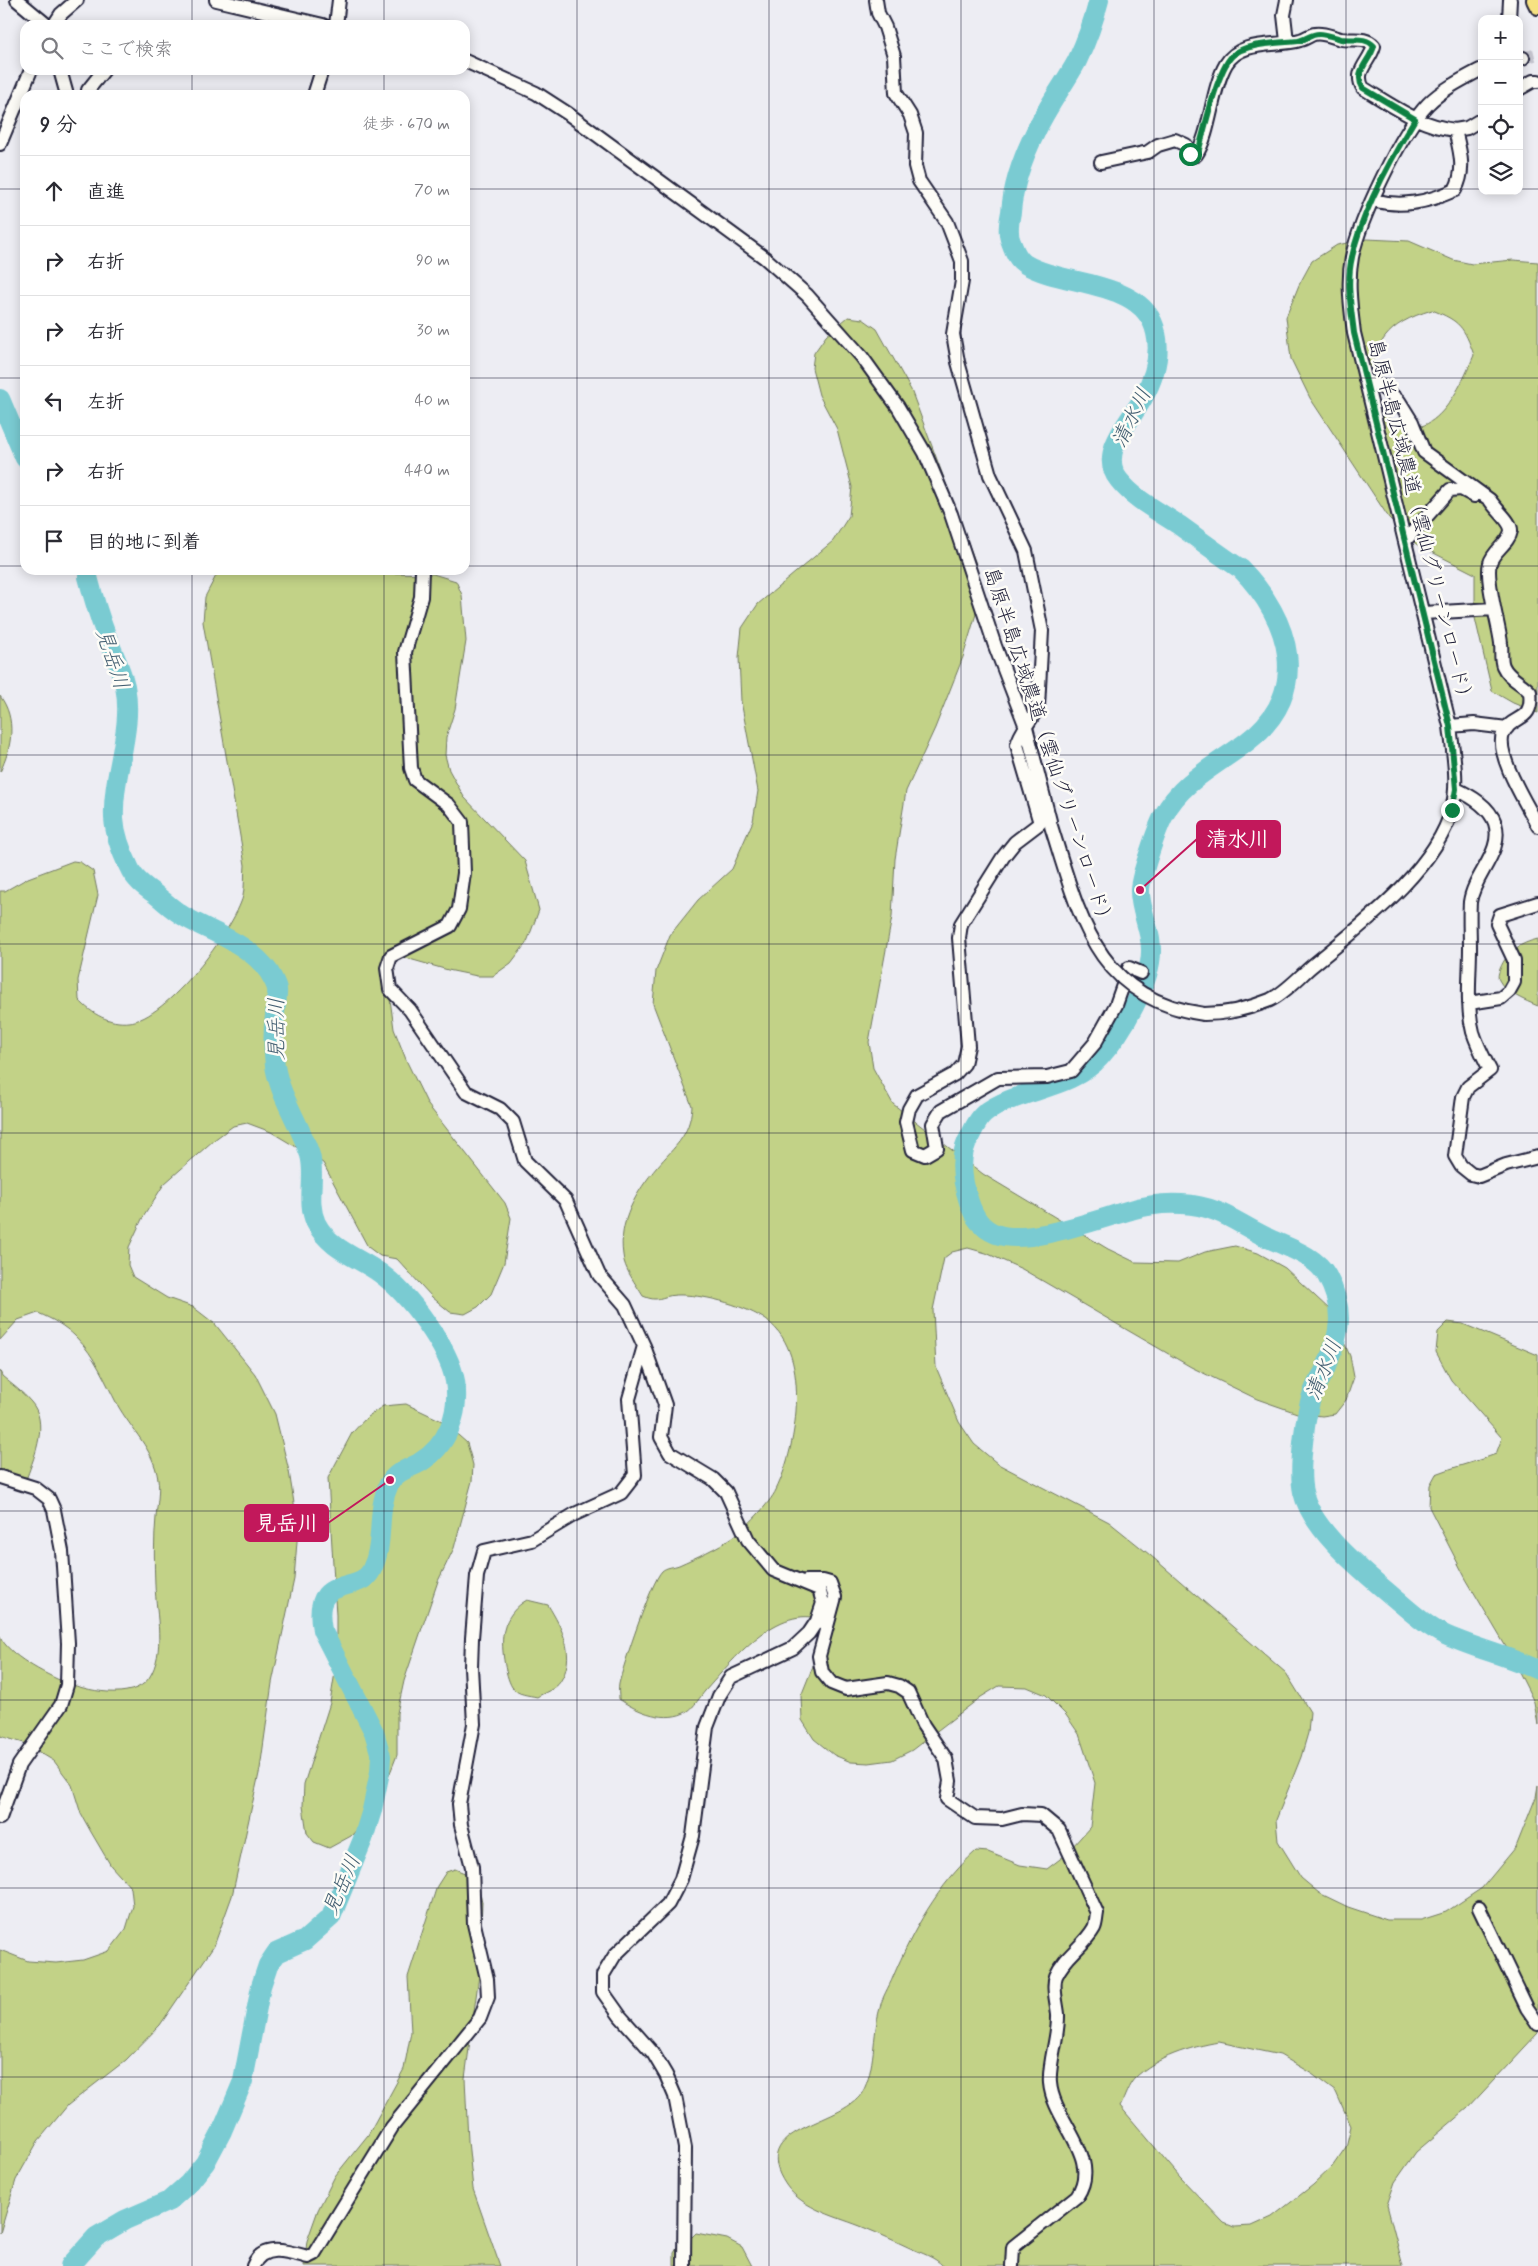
<!DOCTYPE html>
<html lang="ja">
<head>
<meta charset="utf-8">
<style>
	:root { --surface:#fff; --page:#f2f2f3; --text:#2b2b33; --muted:#7c7c81; --line:#e1e1e2 }
	body { margin:0; font-family:Mynerve,"Klee One",sans-serif; background:var(--page); color:var(--text) }
	.controls { position:absolute; right:15px; top:15px; display:grid; overflow:hidden; border-radius:10px; box-shadow:0 2px 12px #0003 }
	.controls button { width:45px; height:45px; display:grid; place-items:center; padding:0; border:0; border-bottom:1px solid var(--line); background:var(--surface); color:var(--text); font:25px sans-serif }
	.stop { position:absolute; width:15px; height:15px; margin:-11px; border:4px solid #0b8043; border-radius:50%; background:#fff }
	.stop.end { background:#0b8043; border-color:#fff; box-shadow:0 1px 5px #0008 }
	.list { margin:0; padding:0; list-style:none }
	h2 { display:flex; justify-content:space-between; align-items:center; height:65px; margin:0; padding:0 20px; font-size:21px }
	h2 small { font-size:16px; font-weight:400; color:var(--muted) }
	.list li { display:grid; grid-template-columns:32px 1fr auto; gap:15px; align-items:center; box-sizing:border-box; height:70px; padding:0 20px; border-top:1px solid var(--line) }
	.list b { display:block; font-size:19px; white-space:nowrap }
	.list em { font-size:16px; font-style:normal; color:var(--muted) }
	.icon { flex:none; width:28px; height:28px; fill:none; stroke:currentColor; stroke-width:2; stroke-linecap:round; stroke-linejoin:round }
	.map { position:relative; flex:none; width:1538px; height:2266px; overflow:hidden }
	.search { position:absolute; background:var(--surface); box-shadow:0 2px 12px #0003; left:20px; top:20px; width:450px; height:55px; display:flex; align-items:center; gap:12px; box-sizing:border-box; padding:0 18px; border-radius:15px; color:var(--muted); font-size:19px }
	.panel { position:absolute; background:var(--surface); box-shadow:0 2px 12px #0003; left:20px; top:90px; width:450px; height:485px; border-radius:15px }
	.map>svg:first-child { display:block }
</style>
</head>
<body>
<div class="map">
<svg width="1538" height="2266" viewBox="0 0 1538 2266">
	<rect width="100%" height="100%" fill="#ededf3"/>
	<filter id="ink" filterUnits="userSpaceOnUse"><feTurbulence type="fractalNoise" baseFrequency=".02" numOctaves="2"/><feDisplacementMap in="SourceGraphic" scale="10" xChannelSelector="R" yChannelSelector="G"/><feConvolveMatrix kernelMatrix="1 2 1 2 8 2 1 2 1" color-interpolation-filters="sRGB"/></filter>
	<g filter="url(#ink)">
		<path fill="#c2d287" stroke="#727a61" fill-rule="evenodd" d="M 1367,239 L 1409,241 L 1453,260 L 1472,264 L 1513,260 L 1538,262 L 1538,713 L 1513,703 L 1492,691 L 1475,618 L 1475,574 L 1416,544 L 1389,518 L 1310,398 L 1291,359 L 1286,317 L 1299,285 L 1312,261 L 1337,245 ZM 1432,310 C 1460,321 1464,327 1474,355 C 1462,384 1434,448 1393,421 C 1389,418 1384,415 1380,412 C 1375,406 1371,396 1366,388 C 1376,342 1385,324 1432,310 Z
			M 848,317 L 863,319 L 877,329 L 911,390 L 976,564 L 976,614 L 963,657 L 935,728 L 906,791 L 895,859 L 892,917 L 869,1042 L 873,1068 L 893,1104 L 939,1140 L 983,1174 L 1108,1249 L 1135,1262 L 1178,1263 L 1205,1252 L 1235,1246 L 1258,1253 L 1285,1268 L 1330,1310 L 1350,1356 L 1354,1377 L 1346,1400 L 1335,1414 L 1322,1416 L 1297,1413 L 1257,1399 L 1191,1367 L 1022,1269 L 986,1253 L 968,1248 L 952,1252 L 944,1258 L 933,1310 L 936,1367 L 959,1422 L 974,1444 L 998,1464 L 1109,1522 L 1150,1555 L 1286,1673 L 1310,1712 L 1308,1733 L 1301,1757 L 1276,1820 L 1278,1841 L 1301,1878 L 1319,1893 L 1348,1907 L 1387,1920 L 1421,1920 L 1446,1912 L 1482,1888 L 1516,1847 L 1536,1797 L 1538,1785 L 1538,2033 L 1468,2108 L 1416,2152 L 1395,2182 L 1387,2205 L 1403,2266 L 943,2266 C 935,2257 921,2253 910,2248 C 895,2241 880,2234 865,2228 C 839,2217 803,2210 786,2185 C 746,2126 841,2126 862,2093 C 876,2069 872,2035 880,2008 C 882,1997 889,1987 893,1977 C 913,1930 938,1885 976,1851 L 988,1852 L 1020,1865 L 1047,1869 L 1064,1856 L 1090,1827 L 1095,1783 L 1079,1734 L 1066,1715 L 1046,1695 L 1027,1687 L 999,1686 L 981,1697 L 912,1750 L 892,1760 L 869,1763 L 851,1762 L 834,1755 L 814,1739 L 802,1720 L 801,1696 L 815,1661 L 823,1620 C 778,1602 732,1661 705,1691 C 700,1697 694,1707 688,1711 C 667,1724 637,1712 619,1699 C 619,1694 618,1689 619,1684 C 623,1666 651,1582 662,1571 C 666,1567 674,1567 679,1565 C 697,1557 717,1548 733,1537 C 746,1528 770,1503 776,1490 C 798,1445 813,1348 763,1318 C 740,1304 702,1294 676,1295 C 660,1296 659,1303 643,1296 C 636,1284 624,1269 623,1255 C 618,1222 636,1192 657,1167 C 675,1146 690,1136 692,1106 L 653,1004 L 656,971 L 670,935 L 698,900 L 732,869 L 753,821 L 758,791 L 741,701 L 739,657 L 742,628 L 758,604 L 833,541 L 849,516 L 852,487 L 837,429 L 819,395 L 812,368 L 814,353 L 826,336 ZM 1219,2042 L 1280,2055 L 1312,2074 L 1336,2092 L 1351,2126 L 1346,2147 L 1332,2167 L 1313,2185 L 1272,2217 L 1252,2226 L 1234,2227 L 1224,2223 L 1180,2177 L 1120,2106 C 1125,2097 1128,2085 1135,2078 C 1156,2057 1190,2047 1219,2042 Z
			M 219,570 L 372,570 L 385,573 L 433,574 L 456,581 L 462,595 L 466,641 L 455,709 L 446,737 L 445,755 L 449,770 L 464,797 L 525,861 L 539,910 L 527,942 L 511,963 L 493,976 L 477,976 L 448,970 L 406,958 L 394,959 L 388,984 L 394,1029 L 407,1062 L 428,1105 L 505,1203 L 511,1218 L 504,1263 L 491,1294 L 478,1307 L 465,1314 L 450,1312 L 432,1297 L 397,1259 L 380,1256 L 368,1247 L 323,1163 L 271,1132 L 247,1123 L 233,1126 L 214,1140 L 164,1184 L 142,1219 L 129,1247 L 128,1265 L 133,1277 L 167,1298 L 193,1307 L 215,1324 L 255,1374 L 275,1414 L 289,1471 L 298,1529 L 294,1579 L 272,1683 L 260,1769 L 232,1896 L 214,1946 L 160,2025 L 126,2060 L 68,2105 L 38,2141 L 16,2180 L 0,2233 L 0,1950 L 28,1961 L 56,1963 L 83,1960 L 109,1951 L 126,1929 L 133,1906 L 131,1888 L 111,1866 L 91,1832 L 81,1814 L 72,1785 L 54,1761 L 24,1743 L 0,1736 L 0,1636 C 8,1655 45,1674 64,1682 C 85,1690 132,1702 149,1678 C 166,1652 156,1614 155,1585 C 154,1563 154,1539 156,1517 C 157,1505 160,1491 158,1479 C 153,1448 132,1431 117,1404 C 105,1381 95,1356 76,1337 C 64,1325 52,1319 38,1313 L 18,1320 L 0,1340 L 0,891 L 5,891 L 28,878 L 73,861 L 80,862 L 93,871 L 98,895 L 78,980 L 79,1000 C 92,1014 109,1024 129,1022 C 166,1020 234,930 243,896 C 245,886 244,875 245,865 L 203,622 L 205,597 Z
			M 0,696 C 17,719 12,747 0,772 Z
			M 1538,939 L 1538,1006 C 1526,1001 1505,993 1499,980 C 1497,976 1499,972 1500,969 C 1507,951 1521,943 1538,939 Z
			M 1448,1322 L 1463,1324 L 1538,1355 L 1538,1725 L 1534,1702 L 1509,1652 L 1466,1579 L 1429,1507 L 1430,1485 L 1436,1474 C 1456,1466 1476,1462 1496,1454 L 1502,1438 L 1451,1380 L 1436,1352 L 1438,1332 Z
			M 0,1371 L 2,1376 C 11,1384 23,1392 31,1402 C 49,1422 35,1455 27,1477 L 3,1479 L 0,1476 Z
			M 406,1404 L 442,1421 L 467,1443 L 473,1465 L 472,1481 L 454,1548 L 438,1581 L 404,1681 L 397,1713 L 397,1755 L 376,1809 L 351,1836 L 329,1848 L 314,1842 L 307,1833 L 303,1806 L 304,1784 L 330,1703 L 336,1666 L 336,1615 L 328,1478 L 352,1433 L 367,1417 L 383,1406 Z
			M 527,1600 L 548,1605 C 562,1628 577,1656 560,1682 C 556,1689 543,1693 537,1697 C 529,1695 517,1695 512,1687 C 505,1676 500,1643 504,1630 C 507,1617 516,1606 527,1600 Z
			M 455,1869 L 467,1874 L 478,1882 L 482,1902 L 479,1975 L 465,2078 L 468,2141 L 473,2189 L 500,2266 L 304,2266 L 307,2241 L 318,2210 L 335,2176 L 368,2135 L 404,2069 L 411,2032 L 408,1977 L 437,1886 L 446,1872 Z
			M 696,2233 L 727,2239 L 742,2247 L 752,2266 L 674,2266 L 674,2252 L 680,2242 L 686,2243 Z"/>
		<g fill="none" stroke-linecap="round" stroke-linejoin="round">
			<path stroke="#7acbd2" stroke-width="20" d="M 1099,0 C 1094,20 1086,42 1077,61 C 1064,85 1046,108 1035,133 C 1023,157 1013,186 1011,212 C 1009,222 1007,233 1011,242 C 1014,250 1017,259 1025,264 C 1063,287 1145,279 1156,333 C 1161,355 1154,378 1143,398 C 1131,421 1097,453 1119,480 C 1135,500 1158,511 1179,525 C 1200,540 1220,555 1241,569 C 1291,620 1312,692 1248,741 C 1219,764 1181,781 1164,815 C 1157,828 1141,875 1140,889 C 1139,909 1151,929 1151,949 C 1152,981 1122,1033 1100,1057 C 1070,1091 1018,1088 984,1114 C 978,1119 974,1128 970,1136 C 958,1155 962,1181 969,1202 C 974,1217 981,1228 996,1234 C 1027,1246 1098,1219 1131,1210 C 1147,1205 1165,1203 1182,1204 C 1221,1206 1237,1224 1270,1239 C 1289,1248 1316,1256 1327,1276 C 1345,1309 1341,1333 1326,1367 C 1323,1375 1317,1382 1314,1390 C 1305,1411 1298,1470 1303,1492 C 1312,1531 1363,1571 1392,1596 C 1408,1609 1423,1624 1441,1633 C 1472,1648 1506,1655 1538,1670
				M 0,399 L 25,458
				M 70,2266 L 96,2237 L 125,2220 L 169,2201 L 188,2184 L 205,2163 L 222,2131 L 243,2081 L 261,1986 L 268,1965 L 276,1953 L 305,1940 L 331,1917 L 363,1839 L 372,1810 L 380,1772 L 381,1756 L 374,1732 L 322,1630 C 311,1572 358,1595 371,1571 C 386,1542 375,1514 389,1484 C 395,1472 408,1469 419,1463 C 448,1446 460,1413 455,1381 C 449,1347 408,1293 380,1273 C 358,1257 330,1250 316,1223 C 306,1202 316,1177 310,1155 C 300,1124 280,1097 275,1066 C 273,1049 273,1031 275,1015 C 275,1007 278,997 277,989 C 276,984 272,977 269,972 C 249,943 214,934 185,917 C 174,911 165,902 155,894 C 145,887 134,879 129,867 C 122,853 115,834 114,818 C 112,774 134,730 125,686 C 121,668 111,649 105,632 C 98,614 93,596 88,577 L 89,570"/>
			<path stroke="#c4c4ce" stroke-width="12" stroke-dasharray="12 6" stroke-linecap="butt" d="M 1523,58 L 1538,54"/>
			<defs>
				<path id="minor" d="M 17,0 L 47,25
					M 216,0 L 323,25
					M 876,0 L 878,13 L 885,27 L 894,56 L 896,93 L 910,115 L 916,133 L 915,166 L 919,181 L 947,222 L 962,261 L 962,281 L 953,334 L 958,362 L 990,475 L 1026,551 L 1042,631 L 1038,707 C 1032,720 1020,731 1017,745 L 1040,823 L 1015,842 L 1003,857 L 961,924 L 959,938 L 968,1046 L 964,1064 L 955,1074 L 917,1095 L 909,1109 L 906,1122 L 913,1150 L 925,1155 L 937,1148 L 933,1124 L 941,1111 L 998,1078 L 1047,1077 L 1071,1071 L 1095,1043 L 1116,1005 L 1129,968 L 1141,973
					M 1287,0 L 1284,15 L 1287,41
					M 1509,19 L 1510,0
					M 54,25 L 61,14 L 77,0
					M 336,25 L 339,0
					M 1519,59 L 1523,58
					M 465,61 L 536,93 L 567,113 L 765,258 L 807,295 L 862,357 L 898,407 L 925,453 L 951,514 L 995,646 L 1026,727 L 1050,821
					M 60,70 L 67,95
					M 1519,89 L 1533,81 L 1538,81
					M 89,95 L 88,90 L 104,70
					M 314,95 L 322,70
					M 0,144 L 31,70
					M 1101,162 L 1148,152 L 1158,145 L 1175,140 L 1186,145 L 1192,156 L 1196,155 C 1211,132 1211,90 1226,64 C 1241,39 1277,47 1300,40 C 1305,39 1310,35 1314,34 C 1323,32 1332,37 1341,39 C 1352,41 1365,36 1374,46 C 1370,62 1353,71 1363,88 C 1393,106 1420,126 1455,130
					M 1373,200 C 1402,208 1428,202 1455,190 C 1466,170 1460,151 1455,130 L 1467,128 L 1482,119
					M 1365,380 L 1382,387 L 1399,401 L 1412,422 L 1424,452 L 1490,500 C 1495,509 1512,522 1511,531 C 1509,543 1493,551 1490,563 C 1485,579 1499,625 1501,643 C 1502,650 1500,659 1503,666 C 1508,678 1522,683 1530,692 C 1534,724 1511,714 1503,734 C 1495,755 1528,806 1538,826
					M 1405,541 L 1450,490 L 1461,489 L 1474,496
					M 422,570 L 421,597 L 405,652 L 411,768 L 415,780 L 449,805 L 462,822 L 464,873 L 459,909 L 450,926 L 391,956 L 387,968 L 390,989 L 410,1010 L 466,1092 L 500,1109 L 513,1122 L 525,1161 L 566,1201 L 599,1275 L 625,1305 L 644,1346 L 665,1405 L 661,1437 L 670,1453 L 713,1479 L 726,1492 L 748,1540 L 773,1570 L 819,1589 L 823,1603 L 817,1621 L 809,1633 L 793,1648 L 731,1677 L 719,1696 L 707,1727 L 693,1836 L 681,1879 L 668,1904 L 615,1955 L 603,1975 L 603,1992 L 620,2016 L 653,2053 L 666,2075 L 675,2096 L 685,2148 L 684,2266
					M 1423,613 L 1494,609
					M 1450,726 L 1474,724 L 1507,728
					M 1456,789 C 1471,796 1489,806 1495,823 C 1504,852 1474,874 1470,902 C 1469,916 1470,933 1470,948 C 1470,975 1466,1005 1473,1032 C 1477,1045 1484,1058 1490,1070 L 1468,1087 L 1463,1097 L 1455,1156 L 1461,1166 L 1471,1174 L 1479,1176 L 1506,1165 L 1538,1157
					M 1469,1003 L 1501,998 L 1509,991 L 1514,982 L 1514,960 L 1497,924 L 1500,915 L 1538,903
					M 1204,1014 C 1227,1014 1248,1009 1270,1000 C 1285,993 1299,977 1312,966 C 1359,927 1436,870 1452,809 C 1459,783 1453,753 1450,726 L 1354,333 C 1351,308 1347,283 1352,257 C 1360,219 1401,132 1428,104 C 1443,89 1463,79 1482,69
					M 0,1477 L 35,1488 L 49,1499 L 54,1510 L 62,1551 L 68,1643 L 67,1685 L 61,1705 L 19,1765 L 0,1818
					M 806,1581 L 823,1581 L 830,1583 L 835,1597 L 819,1656 L 822,1672 L 831,1683 L 846,1689 L 888,1683 L 899,1686 L 908,1692 L 923,1725 L 946,1759 L 950,1781 L 947,1799 L 975,1818 L 1002,1819 L 1022,1814 L 1041,1815 L 1059,1830 L 1097,1913 C 1096,1918 1096,1924 1094,1928 C 1084,1946 1064,1957 1056,1976 C 1052,1986 1057,2004 1058,2014 C 1059,2036 1048,2064 1050,2083 C 1053,2121 1103,2158 1077,2196 L 1013,2247 L 1012,2266
					M 1479,1908 L 1527,2008 L 1538,2024
					M 253,2266 C 262,2242 290,2252 308,2257 L 314,2254 L 392,2127 L 480,2018 L 488,1997 L 487,1979 L 474,1924 L 472,1867 L 461,1825 L 459,1804 L 474,1724 L 471,1667 L 472,1638 L 477,1576 L 484,1551 L 532,1540 L 575,1514 L 621,1493 L 635,1475 L 629,1399 L 644,1346"/>
				<path id="major" d="M 1535,0 L 1538,6"/>
			</defs>
			<use href="#minor" stroke="#22223b" stroke-width="16"/>
			<use href="#major" stroke="#22223b" stroke-width="20"/>
			<use href="#minor" stroke="#fdfcf7" stroke-width="12"/>
			<use href="#major" stroke="#f7e281" stroke-width="16"/>
			<defs>
				<path id="minor-bridge" d="M 1051,826 C 1079,914 1095,999 1204,1014"/>
			</defs>
			<use href="#minor-bridge" stroke="#22223b" stroke-width="16" stroke-linecap="butt"/>
			<use href="#minor-bridge" stroke="#fdfcf7" stroke-width="12"/>
		</g>
	</g>
	<g fill="none" stroke-linecap="round" stroke-linejoin="round" filter="url(#ink)">
		<path stroke="#0b8043" stroke-width="6" d="M 1190,154 L 1194,156 L 1198,153 C 1204,131 1217,71 1232,56 C 1245,43 1280,43 1298,41 C 1305,40 1311,34 1319,34 C 1326,34 1334,37 1341,39 C 1352,41 1365,36 1374,46 C 1370,62 1353,71 1363,88 L 1415,119 C 1392,157 1361,214 1352,257 C 1346,282 1351,308 1354,333 L 1450,726 L 1456,789 L 1452,810"/>
	</g>
	<path fill="none" stroke="#22223b" stroke-width="1" stroke-opacity="0.55" d="M 192,0 L 192,25M 384,0 L 384,25M 577,0 L 577,2266M 769,0 L 769,2266M 961,0 L 961,2266M 1154,0 L 1154,2266M 1346,0 L 1346,2266M 192,70 L 192,95M 384,70 L 384,95M 0,189 L 25,189M 465,189 L 1482,189M 1519,189 L 1538,189M 0,378 L 25,378M 465,378 L 1538,378M 0,566 L 25,566M 465,566 L 1538,566M 192,570 L 192,2266M 384,570 L 384,2266M 0,755 L 1538,755M 0,944 L 1538,944M 0,1133 L 1538,1133M 0,1322 L 1538,1322M 0,1511 L 1538,1511M 0,1700 L 1538,1700M 0,1888 L 1538,1888M 0,2077 L 1538,2077"/>
	<g text-anchor="middle" dominant-baseline="central" stroke-width="5" stroke-linejoin="round" paint-order="stroke">
		<g font-size="20" fill="#22223b" stroke="#fdfcf7">
			<text transform="translate(1420 523) rotate(76)">島原半島広域農道（雲仙グリーンロード）</text>
			<text transform="translate(1048 748) rotate(72)">島原半島広域農道（雲仙グリーンロード）</text>
		</g>
		<g font-size="21" font-style="italic" fill="#415d70" stroke="#fdfcf7">
			<text transform="translate(1132 418) rotate(-64)">清水川</text>
			<text transform="translate(112 659) rotate(72)">見岳川</text>
			<text transform="translate(277 1029) rotate(-90)">見岳川</text>
			<text transform="translate(1324 1370) rotate(-68)">清水川</text>
			<text transform="translate(342 1885) rotate(-66)">見岳川</text>
		</g>
	</g>
	<path fill="none" stroke="#c2185b" stroke-width="2" d="M1140 890L1197 839M390 1480L328 1523"/>
	<g fill="#c2185b" stroke="#fdfcf7" stroke-width="2">
		<circle cx="1140" cy="890" r="5"/>
		<circle cx="390" cy="1480" r="5"/>
	</g>
	<g fill="#c2185b" stroke="#c2185b" stroke-width="2">
		<rect x="1197" y="821" width="83" height="36" rx="5"/>
		<rect x="245" y="1505" width="83" height="36" rx="5"/>
	</g>
	<g font-size="21" text-anchor="middle" font-weight="bold" fill="#fff">
		<text x="1238" y="846">清水川</text>
		<text x="287" y="1530">見岳川</text>
	</g>
</svg>
<div class="controls">
<button>+</button>
<button>−</button>
<button><svg class="icon" aria-label="locate" viewBox="0 0 24 24"><circle cx="12" cy="12" r="6"/><path d="M12 2v4M12 18v4M2 12h4M18 12h4"/></svg></button>
<button><svg class="icon" aria-label="layers" viewBox="0 0 24 24"><path d="M12 4l9 5-9 5-9-5zM3 14l9 5 9-5"/></svg></button>
</div>
<div class="stop" style="left:1190px;top:154px"></div>
<div class="stop end" style="left:1452px;top:810px"></div>
<div class="search"><svg class="icon" aria-label="search" viewBox="0 0 24 24"><circle cx="10" cy="10" r="6"/><path d="M15 15l6 6"/></svg>ここで検索</div>
<section class="panel">
<h2>9 分<small>徒歩 · 670 m</small></h2>
<ul class="list">
<li><svg class="icon" aria-label="ahead" viewBox="0 0 24 24"><path d="M12 20V5M6 11l6-6 6 6"/></svg><div><b>直進</b></div><em>70 m</em></li>
<li><svg class="icon" aria-label="right" viewBox="0 0 24 24"><path d="M7 20v-9h11M14 6l5 5-5 5"/></svg><div><b>右折</b></div><em>90 m</em></li>
<li><svg class="icon" aria-label="right" viewBox="0 0 24 24"><path d="M7 20v-9h11M14 6l5 5-5 5"/></svg><div><b>右折</b></div><em>30 m</em></li>
<li><svg class="icon" aria-label="left" viewBox="0 0 24 24"><path d="M17 20v-9H6M10 6l-5 5 5 5"/></svg><div><b>左折</b></div><em>40 m</em></li>
<li><svg class="icon" aria-label="right" viewBox="0 0 24 24"><path d="M7 20v-9h11M14 6l5 5-5 5"/></svg><div><b>右折</b></div><em>440 m</em></li>
<li><svg class="icon" aria-label="arrive" viewBox="0 0 24 24"><path d="M6 21V4h12l-3 4 3 4H6"/></svg><div><b>目的地に到着</b></div></li>
</ul>
</section>
</div>
</body>
</html>
